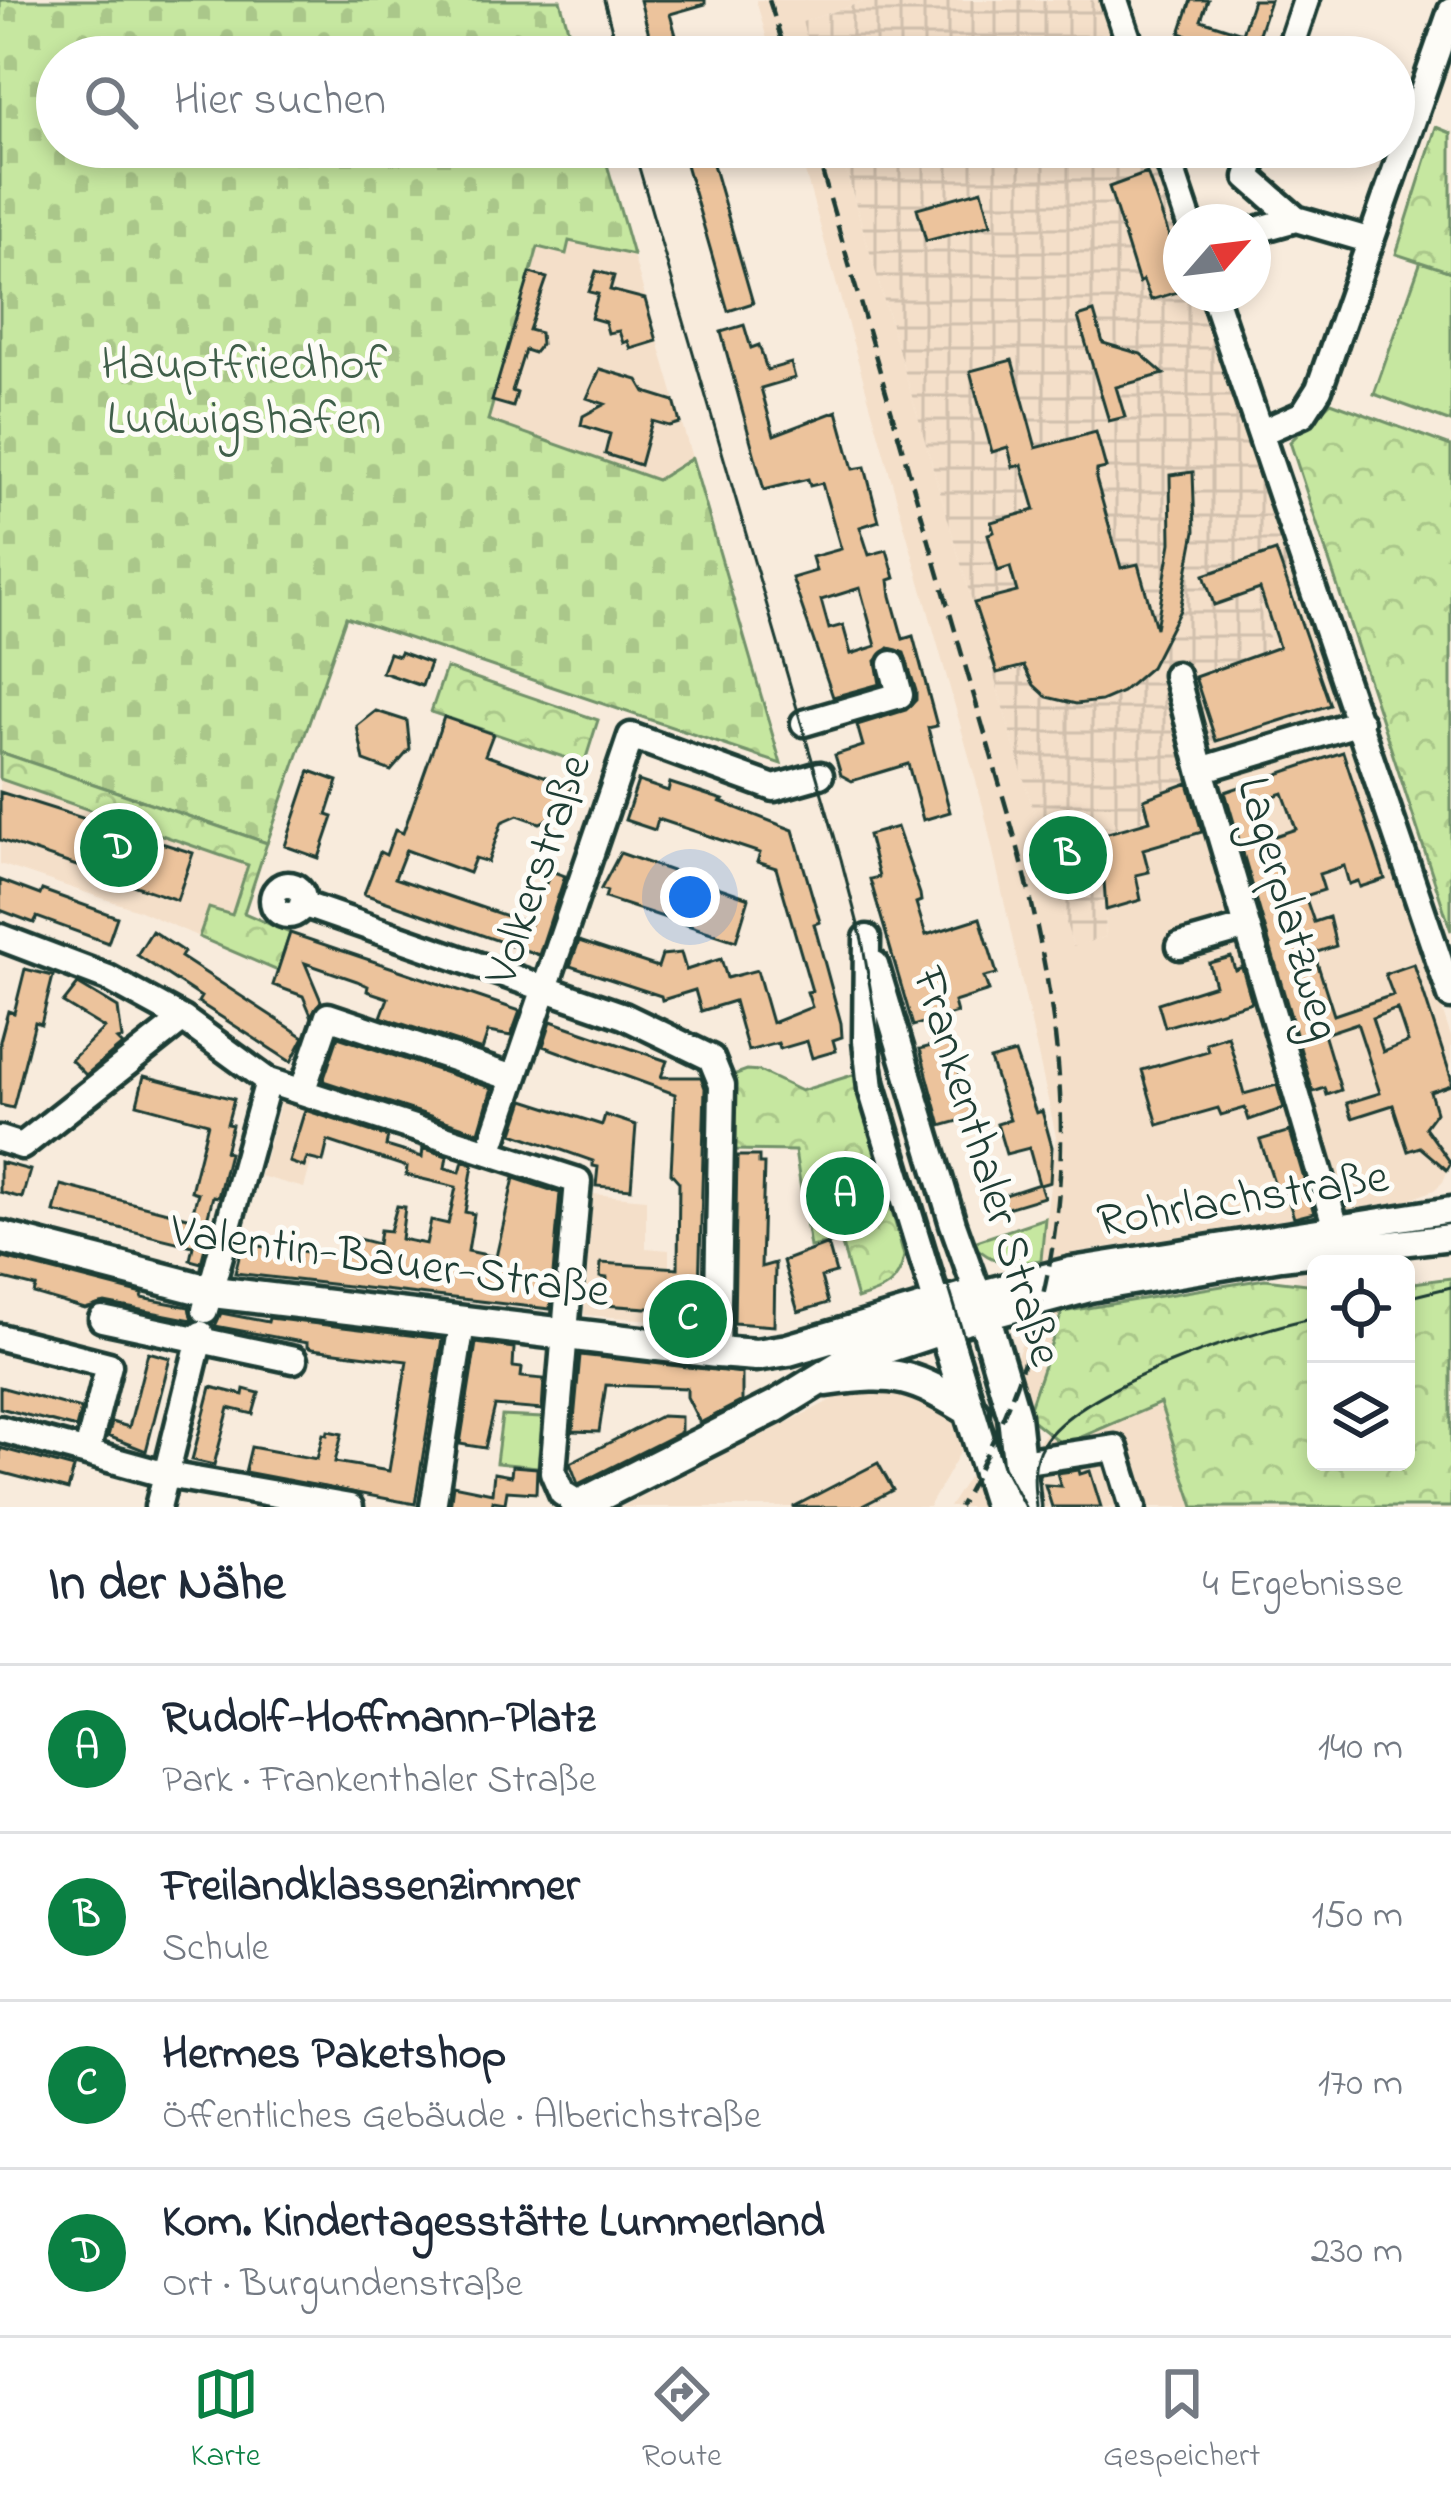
<!DOCTYPE html>
<html lang="de">
<head>
<meta charset="utf-8">
<style>
	:root { --surface:#fff; --page:#f2f2f3; --text:#1f2937; --muted:#747a83; --line:#e0e1e3; --accent:#0b8043 }
	body { margin:0; font-family:"Indie Flower",sans-serif; background:var(--page); color:var(--text) }
	.controls { position:absolute; right:36px; bottom:36px; display:grid; overflow:hidden; border-radius:18px; box-shadow:0 6px 18px #0003 }
	.controls button { width:108px; height:108px; display:grid; place-items:center; padding:0; border:0; border-bottom:3px solid var(--line); background:var(--surface); color:var(--text); font:60px sans-serif }
	.compass { position:absolute; left:1163px; top:204px; width:108px; height:108px; border-radius:50%; background:var(--surface); box-shadow:0 6px 18px #0003; rotate:62deg }
	.you { position:absolute; left:690px; top:897px; width:42px; height:42px; margin:-30px; border:9px solid #fff; border-radius:50%; background:#1a73e8; box-shadow:0 0 0 18px #1a73e833 }
	.badge { display:grid; place-items:center; width:78px; height:78px; border-radius:50%; background:var(--accent); color:#fff; font-size:39px; font-weight:700 }
	.pin { position:absolute; translate:-50% -50%; border:6px solid #fff; box-shadow:0 3px 12px #0006 }
	.list { margin:0; padding:0; list-style:none }
	h2 { display:flex; justify-content:space-between; align-items:center; height:156px; margin:0; padding:0 48px; font-size:51px }
	h2 small { font-size:39px; font-weight:400; color:var(--muted) }
	.list li { display:grid; grid-template-columns:78px 1fr auto; gap:36px; align-items:center; box-sizing:border-box; height:168px; padding:0 48px; border-top:3px solid var(--line) }
	.list b { display:block; font-size:45px; white-space:nowrap }
	.list p { margin:0; font-size:39px; white-space:nowrap; color:var(--muted) }
	.list em { font-size:39px; font-style:normal; color:var(--muted) }
	.icon { flex:none; width:66px; height:66px; fill:none; stroke:currentColor; stroke-width:2; stroke-linecap:round; stroke-linejoin:round }
	.map { position:relative; flex:none; width:1451px; height:1507px; overflow:hidden }
	.search { position:absolute; background:var(--surface); box-shadow:0 6px 18px #0003; left:36px; right:36px; top:36px; height:132px; display:flex; align-items:center; gap:30px; box-sizing:border-box; padding:0 42px; border-radius:66px; color:var(--muted); font-size:45px }
	.sheet { height:828px; background:var(--surface) }
	nav { display:flex; justify-content:space-around; align-items:center; box-sizing:border-box; height:168px; border-top:3px solid var(--line); background:var(--surface); font-size:33px; color:var(--muted) }
	nav a { display:grid; justify-items:center; gap:6px }
	nav .on { color:var(--accent) }
	.map>svg:first-child { display:block }
</style>
</head>
<body>
<div class="map">
<svg width="1451" height="1507" viewBox="0 0 1451 1507">
	<defs>
		<pattern id="industrial-grid" width="8" height="8" patternUnits="userSpaceOnUse" patternTransform="scale(3)"><rect width="8" height="8" fill="#f4dfc9"/><path d="M0 4h8M4 0v8" fill="none" stroke="#d1c0ad"/></pattern>
		<pattern id="cemetery-stones" width="16" height="16" patternUnits="userSpaceOnUse" patternTransform="scale(3)"><rect width="16" height="16" fill="#c6e7a0"/><path d="M2 7V4a2 2 0 0 1 4 0v3zM10 15v-3a2 2 0 0 1 4 0v3z" fill="#aac78a"/></pattern>
		<pattern id="park-crowns" width="20" height="18" patternUnits="userSpaceOnUse" patternTransform="scale(3)"><rect width="20" height="18" fill="#c6e7a0"/><path d="M2 6a3 3 0 1 1 6 0M12 15a3 3 0 1 1 6 0" fill="none" stroke="#aac78a"/></pattern>
	</defs>
	<rect width="100%" height="100%" fill="#f8ebdc"/>
	<filter id="ink" filterUnits="userSpaceOnUse"><feTurbulence type="fractalNoise" baseFrequency=".00833" numOctaves="2"/><feDisplacementMap in="SourceGraphic" scale="24" xChannelSelector="R" yChannelSelector="G"/><feConvolveMatrix kernelMatrix="1 2 1 2 8 2 1 2 1" color-interpolation-filters="sRGB"/></filter>
	<g filter="url(#ink)">
		<path fill="#f4dfc9" d="M 756,0 L 869,0 L 803,22 L 812,57 L 772,57 Z
			M 798,147 L 839,147 L 1073,946 L 1106,937 L 1103,876 L 1080,866 L 1081,824 L 1198,805 L 1183,750 L 1259,606 L 1300,592 L 1349,724 L 1451,1037 L 1451,1162 L 1443,1182 L 1434,1190 L 1409,1200 L 1077,1252 L 1060,1322 L 991,1507 L 949,1507 L 981,1457 L 1021,1346 L 1041,1260 L 1056,1136 L 983,806 Z
			M 568,241 L 633,255 L 692,458 L 657,480 L 487,421 L 538,246 Z
			M 0,779 L 249,865 L 232,916 L 209,908 L 199,937 L 138,910 L 0,864 Z
			M 281,1101 L 325,1113 L 304,1188 L 260,1176 Z
			M 593,1194 L 646,1199 L 646,1248 L 669,1250 L 669,1321 L 584,1315 Z
			M 891,1386 L 951,1414 L 958,1429 L 962,1449 L 929,1507 L 621,1507 L 853,1389 Z
			M 1161,1403 L 1195,1507 L 1053,1507 L 1047,1493 L 1048,1507 L 1031,1507 L 1032,1452 L 1044,1434 L 1067,1415 L 1065,1444 Z"/>
		<path fill="url(#industrial-grid)" d="M 869,0 L 1103,0 L 1122,57 L 812,57 L 802,22 Z
			M 839,147 L 1152,147 L 1181,235 L 1181,294 L 1201,294 L 1300,592 L 1259,606 L 1295,716 L 1183,750 L 1198,806 L 1114,828 L 1081,824 L 1080,866 L 1103,875 L 1106,937 L 1073,947 Z"/>
		<path fill="#c6e7a0" stroke="#72926a" stroke-width="3" d="M 1421,261 L 1451,272 L 1451,422 L 1374,394 Z
			M 1045,1218 L 1041,1260 C 1009,1266 994,1265 971,1243 Z
			M 502,1416 L 542,1418 L 538,1467 L 496,1463 Z"/>
		<path fill="url(#cemetery-stones)" stroke="#72926a" stroke-width="3" d="M 0,0 L 560,0 L 576,57 L 57,57 L 57,147 L 602,147 L 633,255 L 569,241 L 566,254 L 538,247 L 488,420 L 657,480 L 692,458 L 781,764 L 346,617 L 267,843 L 0,752 Z"/>
		<path fill="url(#park-crowns)" stroke="#72926a" stroke-width="3" d="M 1436,127 L 1451,133 L 1451,272 L 1396,254 Z
			M 1331,402 L 1451,446 L 1451,931 L 1290,442 Z
			M 446,668 L 598,720 L 584,764 L 431,712 Z
			M 0,752 L 267,843 L 244,913 L 290,933 L 278,971 L 199,937 L 209,908 L 232,915 L 248,865 L 0,779 Z
			M 747,1070 L 759,1071 L 801,1091 L 856,1074 L 904,1256 C 899,1285 884,1291 857,1299 L 841,1241 L 810,1247 L 795,1151 L 734,1150 L 733,1075 Z
			M 1451,1278 L 1451,1507 L 1194,1507 L 1160,1403 L 1063,1445 L 1027,1416 L 1062,1312 L 1265,1279 L 1316,1285 L 1316,1462 L 1406,1462 L 1406,1284 Z"/>
		<path fill="#ecc39c" stroke="#1f3d34" stroke-width="3" fill-rule="evenodd" d="M 640,0 L 705,0 L 705,4 L 670,14 L 682,57 L 655,57 Z
			M 1191,0 L 1208,0 L 1201,20 L 1242,33 L 1253,0 L 1270,0 L 1251,57 L 1180,33 Z
			M 681,147 L 708,147 L 753,303 L 728,311 Z
			M 1147,173 L 1180,267 L 1175,269 L 1181,286 L 1181,291 L 1151,300 L 1143,280 L 1139,283 L 1109,187 Z
			M 982,190 L 991,224 L 926,241 L 917,208 Z
			M 596,271 L 614,276 L 610,290 L 645,299 L 657,341 L 631,349 L 628,341 L 623,343 L 619,331 L 608,333 L 605,322 L 591,318 L 598,294 L 589,292 Z
			M 530,273 L 547,278 L 529,330 L 540,333 L 541,344 L 534,353 L 525,350 L 512,391 L 517,393 L 513,407 L 492,401 Z
			M 1094,312 L 1103,343 L 1141,354 L 1164,374 L 1116,387 L 1125,417 L 1109,421 L 1078,317 Z
			M 744,325 L 751,348 L 759,345 L 767,370 L 791,363 L 795,378 L 761,388 L 774,435 L 837,411 L 853,469 L 865,467 L 879,521 L 860,527 L 869,555 L 887,550 L 895,578 L 889,580 L 891,596 L 903,639 L 913,636 L 937,726 L 928,728 L 950,812 L 923,820 L 908,764 L 852,781 L 841,775 L 835,755 L 863,746 L 857,725 L 906,710 L 916,700 L 916,691 L 904,653 L 889,648 L 876,661 L 880,684 L 833,697 L 792,578 L 816,571 L 812,557 L 841,549 L 822,483 L 810,486 L 808,479 L 764,490 L 721,332 ZM 860,588 L 876,646 L 851,654 L 843,625 L 829,629 L 821,600 Z
			M 1012,360 L 1036,448 L 1096,432 L 1106,468 L 1097,470 L 1096,479 L 1121,568 L 1138,564 L 1156,628 L 1171,543 L 1170,475 L 1193,472 L 1195,531 L 1180,610 L 1151,667 L 1122,692 L 1101,701 L 1076,704 L 1047,697 L 1034,685 L 1024,666 L 997,673 L 974,603 L 1017,592 L 1010,567 L 998,571 L 988,534 L 994,532 L 991,522 L 1035,510 L 1022,465 L 1013,467 L 1008,447 L 992,452 L 970,371 Z
			M 600,369 L 638,380 L 645,392 L 674,401 L 680,423 L 669,426 L 652,421 L 640,465 L 605,454 L 610,434 L 581,425 L 583,416 L 605,404 L 587,398 Z
			M 1276,551 L 1330,705 L 1216,741 L 1195,677 L 1279,647 L 1260,589 L 1214,605 L 1204,575 Z
			M 400,652 L 430,663 L 422,686 L 382,672 L 389,653 L 398,656 Z
			M 376,711 L 407,721 L 410,749 L 391,771 L 364,761 L 357,726 Z
			M 444,717 L 493,734 L 485,755 L 572,786 L 563,811 L 553,808 L 550,818 L 540,823 L 518,815 L 502,822 L 488,862 L 475,858 L 469,873 L 406,850 L 395,878 L 530,924 L 551,871 L 565,876 L 539,955 L 364,894 L 380,852 L 386,855 L 395,830 L 403,833 Z
			M 1343,752 L 1385,879 L 1360,887 L 1358,881 L 1349,884 L 1344,866 L 1319,874 L 1324,890 L 1305,896 L 1314,922 L 1329,917 L 1336,946 L 1314,953 L 1334,1015 L 1393,995 L 1385,974 L 1414,964 L 1451,1077 L 1451,1085 L 1430,1092 L 1436,1112 L 1425,1127 L 1451,1163 L 1447,1170 L 1420,1147 L 1408,1151 L 1393,1105 L 1352,1118 L 1347,1103 L 1380,1093 L 1357,1023 L 1324,1034 L 1341,1090 L 1327,1095 L 1325,1088 L 1313,1092 L 1225,792 ZM 1283,793 L 1296,829 L 1269,838 L 1267,831 L 1261,833 L 1252,803 ZM 1397,1009 L 1408,1042 L 1383,1052 L 1372,1018 Z
			M 310,771 L 338,781 L 327,815 L 333,817 L 319,858 L 285,846 Z
			M 638,781 L 668,791 L 670,783 L 723,800 L 721,802 L 793,830 L 820,922 L 814,924 L 841,1023 L 842,1037 L 833,1040 L 836,1051 L 812,1058 L 807,1041 L 780,1049 L 778,1043 L 748,1051 L 734,1001 L 701,1011 L 695,990 L 662,1000 L 661,996 L 570,966 L 579,941 L 658,967 L 662,955 L 681,953 L 686,970 L 721,959 L 727,978 L 757,970 L 772,1023 L 812,1007 L 807,992 L 812,991 L 776,868 L 757,862 L 760,853 L 658,819 L 655,830 L 625,820 Z
			M 1188,783 L 1202,832 L 1143,849 L 1149,872 L 1136,875 L 1141,900 L 1106,910 L 1103,866 L 1085,865 L 1087,831 L 1101,835 L 1150,821 L 1144,799 Z
			M 0,792 L 193,853 L 177,900 L 0,840 Z
			M 897,827 L 920,894 L 921,901 L 916,903 L 926,935 L 980,918 L 997,974 L 984,977 L 989,991 L 954,1002 L 957,1013 L 913,1026 L 870,879 L 879,877 L 868,835 Z
			M 620,853 L 749,898 L 736,941 L 605,898 L 607,891 L 601,889 Z
			M 0,880 L 40,895 L 42,890 L 117,917 L 108,943 L 37,917 L 34,923 L 0,910 Z
			M 152,931 L 184,952 L 181,957 L 304,1037 L 291,1062 L 198,1002 L 201,997 L 137,955 Z
			M 290,933 L 520,1011 L 511,1036 L 488,1032 L 482,1050 L 381,1017 L 388,998 L 367,991 L 368,986 L 357,981 L 305,963 L 321,1001 L 311,1015 L 303,996 L 273,985 Z
			M 1231,957 L 1235,970 L 1242,967 L 1252,1002 L 1165,1027 L 1158,1003 L 1215,985 L 1209,963 Z
			M 25,969 L 53,976 L 41,1024 L 35,1022 L 13,1108 L 0,1105 L 0,1041 L 8,1011 L 14,1013 Z
			M 78,984 L 118,1008 L 122,1039 L 117,1040 L 122,1045 L 86,1075 L 71,1060 L 104,1028 L 63,1003 Z
			M 551,1021 L 667,1061 L 661,1077 L 701,1077 L 705,1088 L 698,1324 L 673,1323 L 674,1310 L 605,1305 L 607,1278 L 600,1277 L 601,1263 L 678,1268 L 679,1182 L 671,1173 L 675,1094 L 543,1046 Z
			M 1228,1036 L 1244,1094 L 1277,1085 L 1284,1108 L 1249,1120 L 1245,1108 L 1221,1115 L 1218,1108 L 1158,1125 L 1142,1070 L 1208,1051 L 1206,1043 Z
			M 338,1037 L 492,1088 L 479,1132 L 323,1081 Z
			M 950,1041 L 973,1117 L 941,1126 L 920,1049 Z
			M 1015,1053 L 1036,1113 L 1042,1111 L 1052,1147 L 1050,1182 L 1040,1185 L 1044,1197 L 997,1211 L 993,1199 L 1039,1184 L 1029,1148 L 1006,1154 L 997,1124 L 1010,1120 L 990,1060 Z
			M 144,1076 L 234,1099 L 227,1124 L 232,1125 L 225,1152 L 229,1153 L 218,1197 L 213,1196 L 201,1243 L 206,1244 L 201,1263 L 190,1260 L 193,1246 L 54,1212 L 61,1185 L 191,1218 L 198,1193 L 191,1191 L 208,1123 L 137,1104 Z
			M 524,1100 L 602,1125 L 605,1115 L 636,1125 L 631,1189 L 596,1186 L 598,1167 L 593,1166 L 593,1161 L 513,1133 Z
			M 305,1110 L 388,1137 L 386,1146 L 393,1148 L 422,1157 L 423,1148 L 447,1156 L 445,1168 L 460,1172 L 463,1161 L 473,1165 L 465,1212 L 474,1214 L 468,1251 L 496,1257 L 514,1178 L 560,1193 L 550,1309 L 235,1273 L 244,1238 L 260,1242 L 258,1246 L 343,1256 L 347,1236 L 378,1244 L 380,1230 L 390,1231 L 397,1206 L 405,1207 L 401,1239 L 426,1244 L 431,1220 L 448,1224 L 456,1187 L 406,1175 L 407,1167 L 328,1141 L 323,1162 L 307,1158 L 304,1167 L 289,1162 Z
			M 1290,1131 L 1314,1213 L 1294,1218 L 1285,1189 L 1277,1191 L 1260,1140 Z
			M 737,1156 L 759,1156 L 759,1164 L 764,1164 L 761,1267 L 775,1263 L 774,1326 L 734,1323 Z
			M 0,1162 L 30,1170 L 22,1198 L 0,1192 Z
			M 828,1244 L 836,1273 L 821,1277 L 828,1303 L 798,1312 L 783,1261 Z
			M 0,1257 L 143,1294 L 142,1298 L 189,1307 L 192,1320 L 105,1303 L 85,1309 L 34,1294 L 36,1287 L 0,1278 Z
			M 221,1313 L 268,1322 L 269,1318 L 442,1339 L 415,1504 L 245,1472 L 251,1447 L 317,1459 L 323,1434 L 327,1435 L 328,1431 L 342,1434 L 335,1462 L 389,1471 L 407,1361 L 312,1349 L 307,1347 L 307,1343 L 215,1326 Z
			M 476,1343 L 514,1348 L 513,1367 L 522,1368 L 521,1377 L 544,1379 L 542,1410 L 495,1406 L 485,1448 L 460,1444 Z
			M 148,1352 L 170,1358 L 146,1451 L 108,1436 L 112,1422 L 129,1427 Z
			M 580,1355 L 742,1373 L 742,1401 L 700,1423 L 687,1397 L 687,1388 L 606,1385 L 599,1432 L 573,1431 Z
			M 0,1387 L 81,1409 L 76,1428 L 0,1408 Z
			M 211,1387 L 243,1395 L 244,1389 L 259,1393 L 253,1414 L 229,1408 L 214,1465 L 192,1460 Z
			M 661,1416 L 681,1417 L 681,1432 L 578,1484 L 570,1463 Z
			M 0,1448 L 74,1468 L 68,1490 L 0,1472 Z
			M 878,1463 L 893,1490 L 860,1507 L 793,1507 Z
			M 512,1466 L 537,1468 L 536,1493 L 507,1491 L 505,1503 L 493,1501 L 492,1507 L 450,1507 L 453,1485 L 492,1493 L 494,1473 L 511,1476 Z
			M 1079,1470 L 1080,1474 L 1090,1471 L 1101,1507 L 1052,1507 L 1045,1485 L 1061,1486 L 1057,1473 Z"/>
		<g fill="none" stroke-linecap="round" stroke-linejoin="round">
			<defs>
				<path id="minor" d="M 1115,0 L 1134,57
					M 1287,57 L 1306,0
					M 1164,147 L 1189,222
					M 1258,147 L 1248,177 L 1296,219
					M 1253,231 L 1296,219 L 1368,240
					M 1213,294 L 1451,996
					M 1262,432 L 1303,414 L 1319,389 L 1451,11
					M 1176,675 L 1201,770
					M 804,723 L 900,695 L 892,664
					M273 900a15 15 0 1 1 30 0a15 15 0 1 1-30 0Z
					M 302,904 L 624,1016 L 711,1058 L 722,1085 L 717,1352
					M 0,937 L 108,978 L 183,1019 L 268,1081 L 578,1181 L 553,1472 L 562,1493 L 581,1505
					M 867,938 L 866,1041 L 871,1089 L 944,1328 L 1090,1289 L 1281,1257 L 1451,1237
					M 1180,946 L 1247,927
					M 875,964 L 953,1224 L 978,1294 L 1072,1270 L 1451,1210
					M 302,1092 L 328,1016 L 513,1078
					M 0,1139 L 22,1146 L 183,1019
					M 489,1152 L 631,736 L 774,788 L 820,775
					M 1336,1228 L 1201,770 L 1360,722
					M 205,1310 L 268,1081
					M 102,1319 L 294,1360
					M 0,1337 L 109,1365 L 87,1452
					M 0,1429 L 167,1475 L 350,1507
					M 1020,1462 L 1115,1448 L 1133,1507
					M 158,1507 L 201,1334
					M 433,1507 L 462,1324"/>
				<path id="major" d="M 0,1237 L 213,1292 L 717,1352 L 756,1355 L 788,1350 L 978,1294 L 1014,1416 L 1024,1507
					M 827,1380 C 898,1370 912,1375 973,1412
					M 576,1507 L 776,1406 L 854,1358 L 944,1328 L 1000,1507"/>
			</defs>
			<use href="#minor" stroke="#1f3d34" stroke-width="33"/>
			<use href="#major" stroke="#1f3d34" stroke-width="39"/>
			<use href="#minor" stroke="#fdfcf7" stroke-width="24"/>
			<use href="#major" stroke="#fdfcf7" stroke-width="30"/>
			<path stroke="#1f3d34" stroke-width="3" d="M 604,0 L 619,57
				M 633,147 L 841,859 L 862,940 L 886,1080 L 1003,1466 L 1025,1507
				M 1406,1298 L 1451,1287
				M 1036,1507 C 1034,1486 1031,1463 1043,1444 C 1079,1386 1250,1331 1316,1317"/>
			<path stroke="#1f3d34" stroke-width="4.5" stroke-dasharray="18 9" stroke-linecap="butt" d="M 769,0 L 787,57
				M 815,147 L 1018,848 C 1082,1091 1084,1282 959,1507"/>
		</g>
	</g>
	<g text-anchor="middle" dominant-baseline="central" stroke-width="10" stroke-linejoin="round" paint-order="stroke">
		<g font-size="48" fill="#405f4a" stroke="#fdfcf7">
			<text x="244" y="366">Hauptfriedhof<tspan x="244" dy="55">Ludwigshafen</tspan></text>
		</g>
		<g font-size="48" fill="#1f3d34" stroke="#fdfcf7">
			<text transform="translate(540 870) rotate(-71)">Volkerstraße</text>
			<text transform="translate(1287 909) rotate(74)">Lagerplatzweg</text>
			<text transform="translate(985 1167) rotate(73)">Frankenthaler Straße</text>
			<text transform="translate(1243 1201) rotate(-9)">Rohrlachstraße</text>
			<text transform="translate(390 1263) rotate(8)">Valentin-Bauer-Straße</text>
		</g>
	</g>
</svg>
<div class="controls">
<button><svg class="icon" aria-label="locate" viewBox="0 0 24 24"><circle cx="12" cy="12" r="6"/><path d="M12 2v4M12 18v4M2 12h4M18 12h4"/></svg></button>
<button><svg class="icon" aria-label="layers" viewBox="0 0 24 24"><path d="M12 4l9 5-9 5-9-5zM3 14l9 5 9-5"/></svg></button>
</div>
<svg class="compass" viewBox="-18 -18 36 36"><path d="M0-13l5 13h-10z" fill="#e53935"/><path d="M0 13l5-13h-10z" fill="#747a83"/></svg>
<div class="you"></div>
<div class="pin badge" style="left:845px;top:1196px">A</div>
<div class="pin badge" style="left:1068px;top:855px">B</div>
<div class="pin badge" style="left:688px;top:1319px">C</div>
<div class="pin badge" style="left:119px;top:848px">D</div>
<div class="search"><svg class="icon" aria-label="search" viewBox="0 0 24 24"><circle cx="10" cy="10" r="6"/><path d="M15 15l6 6"/></svg>Hier suchen</div>
</div>
<section class="sheet">
<h2>In der Nähe<small>4 Ergebnisse</small></h2>
<ul class="list">
<li><span class="badge">A</span><div><b>Rudolf-Hoffmann-Platz</b><p>Park · Frankenthaler Straße</p></div><em>140 m</em></li>
<li><span class="badge">B</span><div><b>Freilandklassenzimmer</b><p>Schule</p></div><em>150 m</em></li>
<li><span class="badge">C</span><div><b>Hermes Paketshop</b><p>Öffentliches Gebäude · Alberichstraße</p></div><em>170 m</em></li>
<li><span class="badge">D</span><div><b>Kom. Kindertagesstätte Lummerland</b><p>Ort · Burgundenstraße</p></div><em>230 m</em></li>
</ul>
</section>
<nav>
<a class="on"><svg class="icon" aria-label="map" viewBox="0 0 24 24"><path d="M3 6l6-2 6 2 6-2v14l-6 2-6-2-6 2zM9 4v14M15 6v14"/></svg>Karte</a>
<a><svg class="icon" aria-label="directions" viewBox="0 0 24 24"><path d="M12 3l9 9-9 9-9-9zM9 14v-3h6M13 9l2 2-2 2"/></svg>Route</a>
<a><svg class="icon" aria-label="saved" viewBox="0 0 24 24"><path d="M7 4h10v16l-5-4-5 4z"/></svg>Gespeichert</a>
</nav>
</body>
</html>
